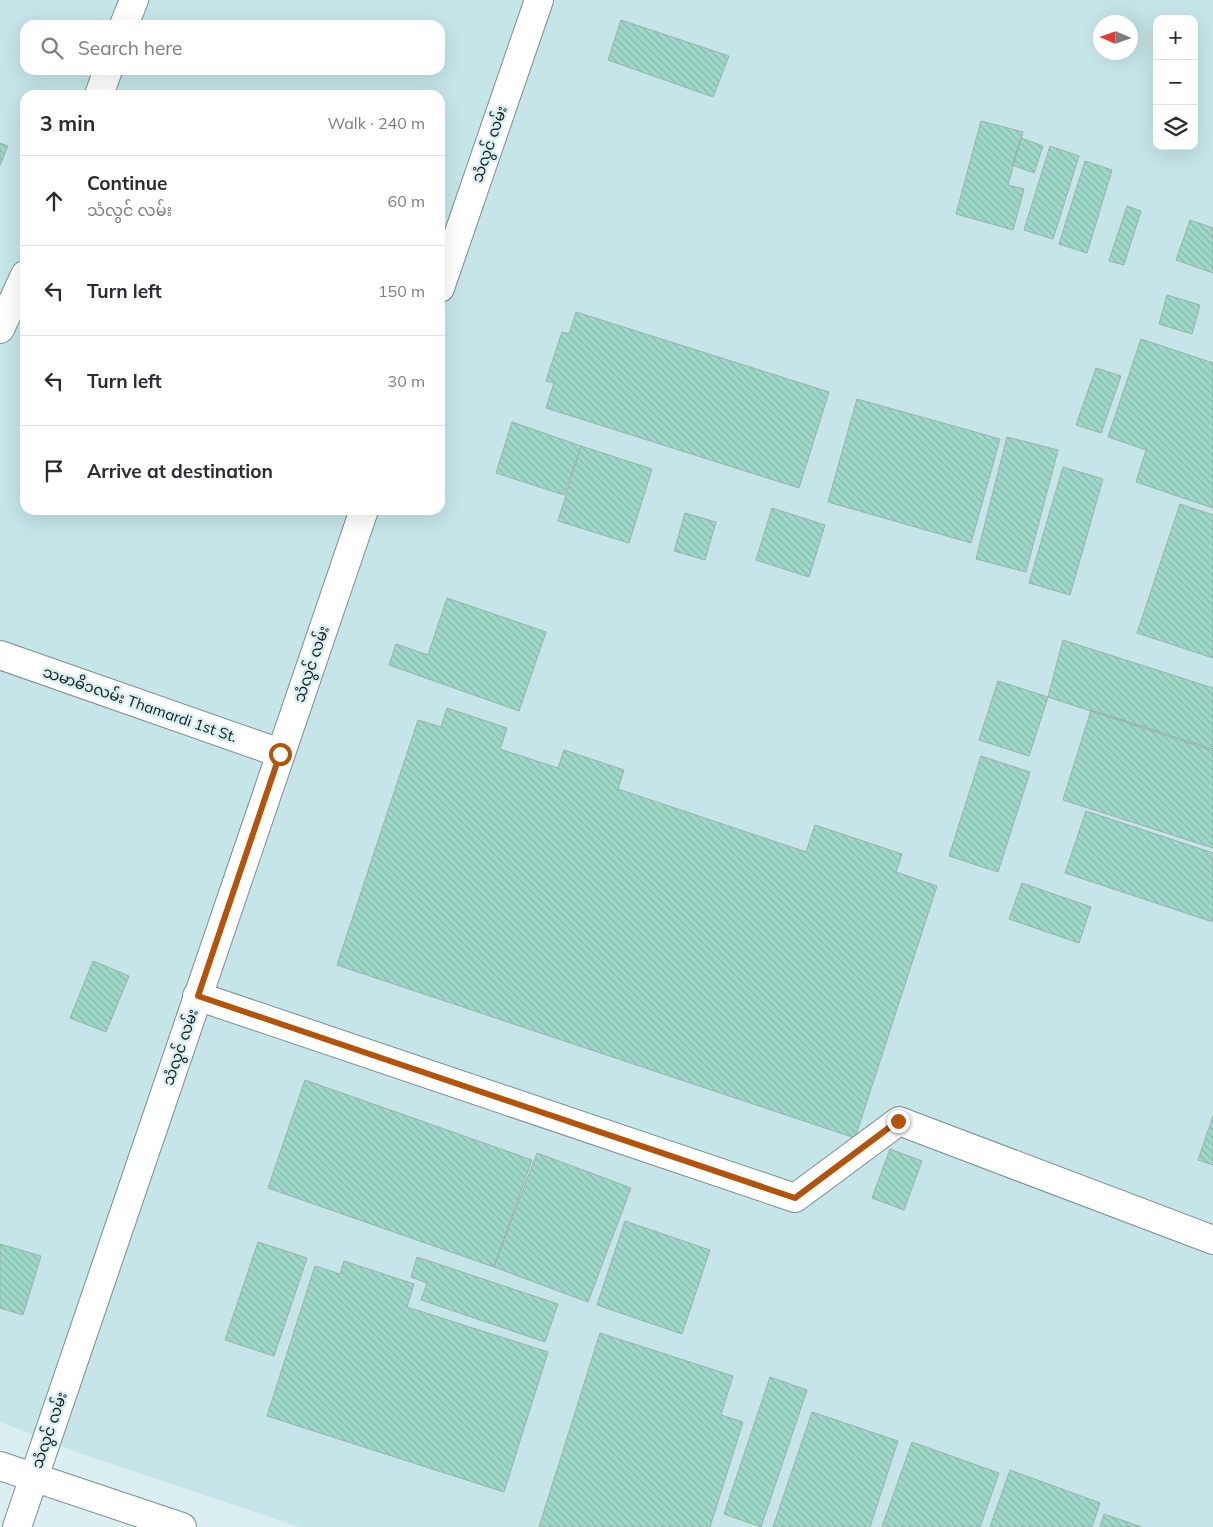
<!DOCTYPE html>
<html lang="en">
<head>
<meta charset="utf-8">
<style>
	:root { --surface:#fff; --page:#f7f7f7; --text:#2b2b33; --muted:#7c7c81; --line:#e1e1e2 }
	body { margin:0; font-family:Mulish,"Noto Sans Myanmar",sans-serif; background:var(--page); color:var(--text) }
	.controls { position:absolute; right:15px; top:15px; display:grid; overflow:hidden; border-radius:10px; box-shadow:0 5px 20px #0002 }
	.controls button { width:45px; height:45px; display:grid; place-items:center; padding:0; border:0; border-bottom:1px solid var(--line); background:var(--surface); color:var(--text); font:25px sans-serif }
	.compass { position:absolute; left:1093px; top:15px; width:45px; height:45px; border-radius:50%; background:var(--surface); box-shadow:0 5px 20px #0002; rotate:272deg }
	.stop { position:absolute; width:15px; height:15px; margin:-11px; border:4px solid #b45309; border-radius:50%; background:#fff }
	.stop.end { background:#b45309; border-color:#fff; box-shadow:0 1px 5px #0008 }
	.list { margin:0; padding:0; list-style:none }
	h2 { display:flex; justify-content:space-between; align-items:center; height:65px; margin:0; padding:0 20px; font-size:21px }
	h2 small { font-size:16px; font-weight:400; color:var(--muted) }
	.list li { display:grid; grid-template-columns:32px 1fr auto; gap:15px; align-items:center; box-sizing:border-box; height:90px; padding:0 20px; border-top:1px solid var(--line) }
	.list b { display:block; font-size:19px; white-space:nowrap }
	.list p { margin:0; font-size:16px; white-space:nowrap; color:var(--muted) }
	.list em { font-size:16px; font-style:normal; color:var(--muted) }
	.icon { flex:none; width:28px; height:28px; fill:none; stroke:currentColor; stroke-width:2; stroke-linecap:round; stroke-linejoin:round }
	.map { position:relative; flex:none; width:1213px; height:1527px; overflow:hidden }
	.search { position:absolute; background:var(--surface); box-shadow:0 5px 20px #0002; left:20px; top:20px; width:425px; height:55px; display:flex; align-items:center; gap:12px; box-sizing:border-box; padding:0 18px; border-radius:15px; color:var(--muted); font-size:19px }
	.panel { position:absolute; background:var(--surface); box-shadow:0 5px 20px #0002; left:20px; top:90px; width:425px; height:425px; border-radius:15px }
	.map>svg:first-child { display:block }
</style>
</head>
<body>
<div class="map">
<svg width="1213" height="1527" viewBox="0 0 1213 1527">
	<defs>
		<pattern id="building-back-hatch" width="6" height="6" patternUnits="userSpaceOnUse" patternTransform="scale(1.25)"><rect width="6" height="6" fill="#9dd8c9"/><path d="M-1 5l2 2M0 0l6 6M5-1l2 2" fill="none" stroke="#86b9ac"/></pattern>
	</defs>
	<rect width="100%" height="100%" fill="#d9eff1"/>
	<path fill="#c6e5e8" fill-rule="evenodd" d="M 0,0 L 1213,0 L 1213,1527 L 299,1527 L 82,1454 L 0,1422 ZM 1157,19 L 1194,19 L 1194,146 L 1157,146 ZM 1100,22 L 1130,22 L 1130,52 L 1100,52 ZM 25,25 L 440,25 L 440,70 L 25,70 ZM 25,95 L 440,95 L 440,510 L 25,510 Z"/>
	<path fill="url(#building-back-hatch)" stroke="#9cb0ab" d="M 621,20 L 729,56 L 713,97 L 608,60 Z
		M 981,121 L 1023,132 L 1008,185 L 1024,189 L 1013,230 L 956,214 Z
		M 1021,138 L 1043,146 L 1034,173 L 1012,165 Z
		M 0,143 L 8,146 L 0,165 Z
		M 1050,146 L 1079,156 L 1053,239 L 1024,230 Z
		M 1085,161 L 1112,170 L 1087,253 L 1059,244 Z
		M 1127,206 L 1141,211 L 1124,265 L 1109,261 Z
		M 1190,220 L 1213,228 L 1213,273 L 1176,260 Z
		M 1167,295 L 1200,305 L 1192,334 L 1159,324 Z
		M 576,312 L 829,392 L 799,488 L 546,408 L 554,383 L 546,381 L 562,332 L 569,334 Z
		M 1141,339 L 1213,363 L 1213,508 L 1136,482 L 1146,450 L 1108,437 Z
		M 1096,368 L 1121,376 L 1101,433 L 1076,425 Z
		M 857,399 L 1000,439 L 971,543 L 828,502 Z
		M 512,422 L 581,446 L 564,495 L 496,473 Z
		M 1007,437 L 1058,450 L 1026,572 L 976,559 Z
		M 581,446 L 652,469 L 629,543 L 558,521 Z
		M 1063,467 L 1103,479 L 1070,595 L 1029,583 Z
		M 1180,504 L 1213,515 L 1213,658 L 1137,633 Z
		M 772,508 L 825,525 L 809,577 L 756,560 Z
		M 685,513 L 716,522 L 705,560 L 674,551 Z
		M 447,598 L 546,632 L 519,711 L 389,665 L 396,644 L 428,655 Z
		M 1063,640 L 1213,688 L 1213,751 L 1048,697 Z
		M 998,681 L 1048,697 L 1029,756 L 979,740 Z
		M 447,708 L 507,728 L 500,749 L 558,768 L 564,750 L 624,770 L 618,789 L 806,852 L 815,825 L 902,854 L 896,872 L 937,886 L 855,1138 L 337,965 L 418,720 L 441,727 Z
		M 1091,710 L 1213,749 L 1213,848 L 1063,800 Z
		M 981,756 L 1030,772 L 998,872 L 949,856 Z
		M 1086,811 L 1213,853 L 1213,922 L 1065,873 Z
		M 1022,883 L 1091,907 L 1079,943 L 1009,919 Z
		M 93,961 L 129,976 L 106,1032 L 70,1018 Z
		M 305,1080 L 532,1160 L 494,1267 L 268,1188 Z
		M 1213,1116 L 1213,1165 L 1198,1160 Z
		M 890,1149 L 922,1161 L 904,1210 L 872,1198 Z
		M 537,1153 L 631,1188 L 588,1302 L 494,1267 Z
		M 625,1221 L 710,1250 L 682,1334 L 597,1305 Z
		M 258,1242 L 307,1258 L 274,1356 L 225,1340 Z
		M 0,1244 L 41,1256 L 23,1315 L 0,1308 Z
		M 417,1257 L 558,1304 L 545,1342 L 421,1300 L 427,1283 L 411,1277 Z
		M 344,1261 L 414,1284 L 407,1307 L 548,1352 L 504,1492 L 267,1416 L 315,1266 L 340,1274 Z
		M 600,1333 L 733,1376 L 721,1415 L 743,1422 L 710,1527 L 539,1527 Z
		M 770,1377 L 807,1390 L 761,1527 L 724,1514 Z
		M 812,1412 L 898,1441 L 870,1527 L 773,1527 Z
		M 912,1442 L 999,1473 L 980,1527 L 882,1527 Z
		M 1010,1470 L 1100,1503 L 1092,1527 L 990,1527 Z
		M 1104,1514 L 1142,1527 L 1100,1527 Z"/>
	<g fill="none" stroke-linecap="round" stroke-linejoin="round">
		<defs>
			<path id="street" d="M 124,25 L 134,0
				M 99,95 L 108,70
				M 0,329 L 25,275
				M 0,655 L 280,753
				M 197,996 L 795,1198 L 899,1121 L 1213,1240"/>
			<path id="secondary" d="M 440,288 L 539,0
				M 0,1466 L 182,1527
				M 17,1527 L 364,510"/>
		</defs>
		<use href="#street" stroke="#798e90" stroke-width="30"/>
		<use href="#secondary" stroke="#798e90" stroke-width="30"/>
		<use href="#street" stroke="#fff" stroke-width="28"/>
		<use href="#secondary" stroke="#fff" stroke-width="28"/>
	</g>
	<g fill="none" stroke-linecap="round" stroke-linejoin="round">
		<path stroke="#b45309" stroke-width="6" d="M 280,754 L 198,996 L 795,1198 L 898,1121"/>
	</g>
	<g text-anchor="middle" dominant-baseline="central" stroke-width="5" stroke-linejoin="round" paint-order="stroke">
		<g font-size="15" fill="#121a1b" stroke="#d9eff1">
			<text transform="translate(489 144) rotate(-71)">သံလွင် လမ်း</text>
			<text transform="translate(311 664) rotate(-71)">သံလွင် လမ်း</text>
			<text transform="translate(140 704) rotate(19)">သမာဓိ၁လမ်း Thamardi 1st St.</text>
			<text transform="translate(180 1047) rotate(-71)">သံလွင် လမ်း</text>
			<text transform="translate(49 1430) rotate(-71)">သံလွင် လမ်း</text>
		</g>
	</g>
</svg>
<div class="controls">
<button>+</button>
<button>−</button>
<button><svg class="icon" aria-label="layers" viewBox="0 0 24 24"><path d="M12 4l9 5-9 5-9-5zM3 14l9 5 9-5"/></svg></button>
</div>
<svg class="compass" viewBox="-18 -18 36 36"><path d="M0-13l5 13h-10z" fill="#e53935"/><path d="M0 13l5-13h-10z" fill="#7c7c81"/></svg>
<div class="stop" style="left:280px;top:754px"></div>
<div class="stop end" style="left:898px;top:1121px"></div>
<div class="search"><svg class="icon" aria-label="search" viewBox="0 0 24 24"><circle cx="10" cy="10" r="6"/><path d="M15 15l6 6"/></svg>Search here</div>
<section class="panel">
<h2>3 min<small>Walk · 240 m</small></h2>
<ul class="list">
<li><svg class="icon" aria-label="ahead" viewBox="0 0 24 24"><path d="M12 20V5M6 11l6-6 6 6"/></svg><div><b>Continue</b><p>သံလွင် လမ်း</p></div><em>60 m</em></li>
<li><svg class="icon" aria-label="left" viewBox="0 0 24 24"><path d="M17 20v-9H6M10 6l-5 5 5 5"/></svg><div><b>Turn left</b></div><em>150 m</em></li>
<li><svg class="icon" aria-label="left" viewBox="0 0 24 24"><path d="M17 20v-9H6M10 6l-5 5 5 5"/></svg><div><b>Turn left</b></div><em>30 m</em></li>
<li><svg class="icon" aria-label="arrive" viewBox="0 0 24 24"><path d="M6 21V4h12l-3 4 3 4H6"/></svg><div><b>Arrive at destination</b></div></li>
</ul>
</section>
</div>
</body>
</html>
